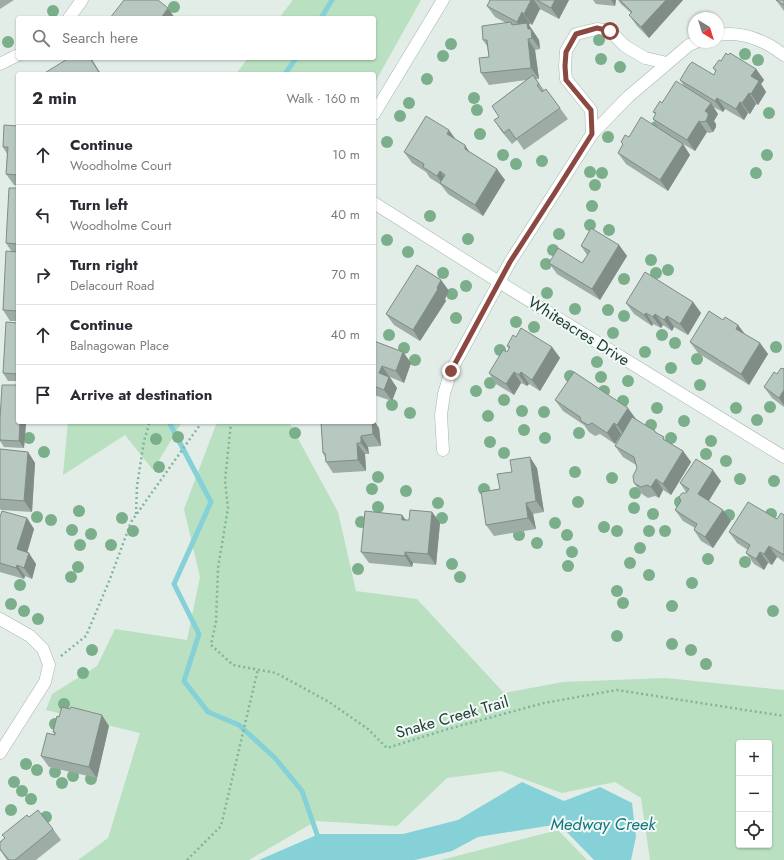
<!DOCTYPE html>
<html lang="en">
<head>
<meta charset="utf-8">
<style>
	:root { --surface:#fff; --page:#f2f2f3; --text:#2b2b33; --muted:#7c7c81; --line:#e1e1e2 }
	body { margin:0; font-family:Jost,sans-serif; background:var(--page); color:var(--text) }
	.controls { position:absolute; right:12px; bottom:12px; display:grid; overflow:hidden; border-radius:4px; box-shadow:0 1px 3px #0004 }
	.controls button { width:36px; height:36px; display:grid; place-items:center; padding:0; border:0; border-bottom:1px solid var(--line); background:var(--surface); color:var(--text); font:20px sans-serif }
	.compass { position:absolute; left:688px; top:12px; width:36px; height:36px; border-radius:50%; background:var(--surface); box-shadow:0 1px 3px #0004; rotate:142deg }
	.stop { position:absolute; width:12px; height:12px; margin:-9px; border:3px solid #8a4840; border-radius:50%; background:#fff }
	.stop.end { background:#8a4840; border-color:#fff; box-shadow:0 1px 4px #0008 }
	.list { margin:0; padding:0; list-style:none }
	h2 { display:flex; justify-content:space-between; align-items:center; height:52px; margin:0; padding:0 16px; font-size:17px }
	h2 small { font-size:13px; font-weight:400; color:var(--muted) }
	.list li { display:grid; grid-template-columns:26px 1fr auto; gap:12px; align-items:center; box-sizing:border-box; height:60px; padding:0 16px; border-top:1px solid var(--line) }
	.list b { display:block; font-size:15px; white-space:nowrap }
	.list p { margin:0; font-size:13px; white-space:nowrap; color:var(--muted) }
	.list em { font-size:13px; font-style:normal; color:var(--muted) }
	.icon { flex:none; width:22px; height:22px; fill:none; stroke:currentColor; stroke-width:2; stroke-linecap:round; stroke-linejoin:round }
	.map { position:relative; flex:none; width:784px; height:860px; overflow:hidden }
	.search { position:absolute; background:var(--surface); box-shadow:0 1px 3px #0004; left:16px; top:16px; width:360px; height:44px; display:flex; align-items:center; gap:10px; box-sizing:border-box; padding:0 14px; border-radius:4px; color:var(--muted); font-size:15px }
	.panel { position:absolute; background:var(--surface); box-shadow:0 1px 3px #0004; left:16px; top:72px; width:360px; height:352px; border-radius:4px }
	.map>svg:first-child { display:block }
</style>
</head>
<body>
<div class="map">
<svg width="784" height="860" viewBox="0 0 784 860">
	<rect width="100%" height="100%" fill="#e2ede7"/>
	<path fill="#b9e0c0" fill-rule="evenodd" d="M 293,0 L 421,0 L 374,84 L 374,74 L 236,74 L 248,58 L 374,58 L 374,18 L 279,18 Z
		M 68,422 L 182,422 L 153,470 L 125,435 L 63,475 Z
		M 217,422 L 289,422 L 338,512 L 356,591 L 417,599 L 504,693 L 563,682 L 666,678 L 784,690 L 784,860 L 650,860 L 641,798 L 615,782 L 562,793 L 501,771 L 447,778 L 397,826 L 316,821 L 249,860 L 78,860 L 108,838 L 140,733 L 46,710 L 52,694 L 97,666 L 115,629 L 187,640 L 200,577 L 184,509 ZM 739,743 L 769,743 L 769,845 L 739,845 Z
		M 558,830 L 587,860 L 441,860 Z"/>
	<path fill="#85d1d7" d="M 522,782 L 564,801 L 600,787 L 632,803 L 636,837 L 631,860 L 594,860 L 559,824 L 478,837 L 452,851 L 415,860 L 259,860 L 319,834 L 403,834 L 458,820 Z"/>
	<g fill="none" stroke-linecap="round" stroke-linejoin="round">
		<path stroke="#85d1d7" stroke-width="5" d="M 321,18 L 332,0
			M 285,74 L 296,58
			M 169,422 L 211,502 L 174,584 L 199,634 L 184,681 L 208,712 L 239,725 L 275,758 L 302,791 L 319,840"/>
		<defs>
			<path id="minor" d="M 69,18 L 82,0
				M 718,35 C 734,32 751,36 765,43 C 772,46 778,51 784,55
				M 0,64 L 18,55
				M 374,114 L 443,0
				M 592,134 L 591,110 L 566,79 L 565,66 L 566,51 L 576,34 L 597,29 L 610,31 L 625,46 L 645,58 L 667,63
				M 374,203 L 499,282 L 784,457
				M 443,450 L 441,415 L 444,394 L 451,371 L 510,262 L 592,134 L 628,97 L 689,45 L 696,42
				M 0,619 L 30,636 L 43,649 L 49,665 L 45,682 L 0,753"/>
		</defs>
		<use href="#minor" stroke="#a4b6ae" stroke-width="13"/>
		<path stroke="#80b49f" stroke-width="2.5" stroke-dasharray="2 3" stroke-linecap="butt" d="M 231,422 L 231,423 L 225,481 L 228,508 L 218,568 L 216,622 L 211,645 L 233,665 L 276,673 L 329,702 L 368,729 L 387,748 L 448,729 L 544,703 L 617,690 L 784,716
			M 136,514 L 137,486 L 144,441 L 149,424
			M 61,656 L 86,636 L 110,579 L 131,522 L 202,422
			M 187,860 L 221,826 L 258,669"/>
		<use href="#minor" stroke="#fff" stroke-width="12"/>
	</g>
	<g fill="#7bae8b">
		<circle cx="174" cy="7" r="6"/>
		<circle cx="53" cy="11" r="6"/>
		<circle cx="599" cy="40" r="6"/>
		<circle cx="8" cy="42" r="6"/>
		<circle cx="451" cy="44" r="6"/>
		<circle cx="745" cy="54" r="6"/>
		<circle cx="443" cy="56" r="6"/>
		<circle cx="601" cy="59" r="6"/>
		<circle cx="758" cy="60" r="6"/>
		<circle cx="620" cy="67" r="6"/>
		<circle cx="427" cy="79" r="6"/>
		<circle cx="474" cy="98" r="6"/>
		<circle cx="409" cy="103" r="6"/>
		<circle cx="477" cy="110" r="6"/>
		<circle cx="769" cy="113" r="6"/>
		<circle cx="400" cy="116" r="6"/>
		<circle cx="656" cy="127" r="6"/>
		<circle cx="480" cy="134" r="6"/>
		<circle cx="608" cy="137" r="6"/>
		<circle cx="387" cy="142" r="6"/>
		<circle cx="503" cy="155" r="6"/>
		<circle cx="767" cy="155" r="6"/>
		<circle cx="542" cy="161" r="6"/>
		<circle cx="516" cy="164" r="6"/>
		<circle cx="590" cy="172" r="6"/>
		<circle cx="602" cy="173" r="6"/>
		<circle cx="756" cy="173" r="6"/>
		<circle cx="595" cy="185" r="6"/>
		<circle cx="592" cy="206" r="6"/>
		<circle cx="430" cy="216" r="6"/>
		<circle cx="590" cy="225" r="6"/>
		<circle cx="609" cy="230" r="6"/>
		<circle cx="559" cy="234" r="6"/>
		<circle cx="468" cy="239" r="6"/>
		<circle cx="387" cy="240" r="6"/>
		<circle cx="553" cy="250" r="6"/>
		<circle cx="408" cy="252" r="6"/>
		<circle cx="651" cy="260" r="6"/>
		<circle cx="546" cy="264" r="6"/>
		<circle cx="668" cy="270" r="6"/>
		<circle cx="443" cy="273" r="6"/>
		<circle cx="656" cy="273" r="6"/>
		<circle cx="624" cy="279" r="6"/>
		<circle cx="466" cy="286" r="6"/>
		<circle cx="547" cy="293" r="6"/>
		<circle cx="452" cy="294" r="6"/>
		<circle cx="575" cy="309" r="6"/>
		<circle cx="608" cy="310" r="6"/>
		<circle cx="624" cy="316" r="6"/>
		<circle cx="456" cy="318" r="6"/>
		<circle cx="516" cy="322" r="6"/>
		<circle cx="534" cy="327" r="6"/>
		<circle cx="613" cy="333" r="6"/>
		<circle cx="389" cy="335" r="6"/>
		<circle cx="662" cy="335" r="6"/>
		<circle cx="675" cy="343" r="6"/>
		<circle cx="776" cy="347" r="6"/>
		<circle cx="404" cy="348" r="6"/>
		<circle cx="500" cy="350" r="6"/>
		<circle cx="645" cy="352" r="6"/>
		<circle cx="697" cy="359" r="6"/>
		<circle cx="415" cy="360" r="6"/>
		<circle cx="597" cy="362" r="6"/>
		<circle cx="671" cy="368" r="6"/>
		<circle cx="570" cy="376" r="6"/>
		<circle cx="601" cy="377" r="6"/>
		<circle cx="628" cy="381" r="6"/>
		<circle cx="490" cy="383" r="6"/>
		<circle cx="700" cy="385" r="6"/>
		<circle cx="476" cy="391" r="6"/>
		<circle cx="604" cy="391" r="6"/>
		<circle cx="504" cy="400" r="6"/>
		<circle cx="623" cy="401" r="6"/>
		<circle cx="392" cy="405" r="6"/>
		<circle cx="770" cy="407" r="6"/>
		<circle cx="657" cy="408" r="6"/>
		<circle cx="736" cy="408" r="6"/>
		<circle cx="522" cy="411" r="6"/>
		<circle cx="544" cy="412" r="6"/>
		<circle cx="410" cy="413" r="6"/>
		<circle cx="488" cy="416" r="6"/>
		<circle cx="757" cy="420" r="6"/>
		<circle cx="684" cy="421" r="6"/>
		<circle cx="651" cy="425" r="6"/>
		<circle cx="524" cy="430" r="6"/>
		<circle cx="295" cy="433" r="6"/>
		<circle cx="579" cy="433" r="6"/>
		<circle cx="178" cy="437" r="6"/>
		<circle cx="29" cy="438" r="6"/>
		<circle cx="545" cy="438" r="6"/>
		<circle cx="671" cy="438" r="6"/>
		<circle cx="156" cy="439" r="6"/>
		<circle cx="711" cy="441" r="6"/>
		<circle cx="490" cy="442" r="6"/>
		<circle cx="44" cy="452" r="6"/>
		<circle cx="504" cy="453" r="6"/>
		<circle cx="706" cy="454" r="6"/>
		<circle cx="726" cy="461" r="6"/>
		<circle cx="159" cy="467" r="6"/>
		<circle cx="575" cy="472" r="6"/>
		<circle cx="378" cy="477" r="6"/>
		<circle cx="612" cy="478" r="6"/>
		<circle cx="740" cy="479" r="6"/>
		<circle cx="774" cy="481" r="6"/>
		<circle cx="372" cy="489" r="6"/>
		<circle cx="484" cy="489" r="6"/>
		<circle cx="406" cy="491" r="6"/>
		<circle cx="635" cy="493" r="6"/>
		<circle cx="578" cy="502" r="6"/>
		<circle cx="680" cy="502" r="6"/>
		<circle cx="438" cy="503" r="6"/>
		<circle cx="378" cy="507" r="6"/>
		<circle cx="634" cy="508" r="6"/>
		<circle cx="79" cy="511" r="6"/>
		<circle cx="653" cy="514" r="6"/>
		<circle cx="771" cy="514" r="6"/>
		<circle cx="729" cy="515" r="6"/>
		<circle cx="37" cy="517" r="6"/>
		<circle cx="122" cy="518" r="6"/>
		<circle cx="442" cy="518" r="6"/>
		<circle cx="51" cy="520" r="6"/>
		<circle cx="361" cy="522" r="6"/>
		<circle cx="555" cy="523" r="6"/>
		<circle cx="604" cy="527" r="6"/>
		<circle cx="72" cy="530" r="6"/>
		<circle cx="133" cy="531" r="6"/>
		<circle cx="617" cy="531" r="6"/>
		<circle cx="649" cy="531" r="6"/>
		<circle cx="665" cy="531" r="6"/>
		<circle cx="91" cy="534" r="6"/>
		<circle cx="519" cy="535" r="6"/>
		<circle cx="567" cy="535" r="6"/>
		<circle cx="537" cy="543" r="6"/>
		<circle cx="80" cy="545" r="6"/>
		<circle cx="111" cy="545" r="6"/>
		<circle cx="640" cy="548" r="6"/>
		<circle cx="572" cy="552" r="6"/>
		<circle cx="708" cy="559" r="6"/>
		<circle cx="745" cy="562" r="6"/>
		<circle cx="630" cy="563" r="6"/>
		<circle cx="452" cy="564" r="6"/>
		<circle cx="568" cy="566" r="6"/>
		<circle cx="78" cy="567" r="6"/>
		<circle cx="358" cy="569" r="6"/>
		<circle cx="649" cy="575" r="6"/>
		<circle cx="71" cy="577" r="6"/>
		<circle cx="460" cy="577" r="6"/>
		<circle cx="692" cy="583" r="6"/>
		<circle cx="20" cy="585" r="6"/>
		<circle cx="617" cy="591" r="6"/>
		<circle cx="623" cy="603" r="6"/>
		<circle cx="11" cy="604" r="6"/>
		<circle cx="672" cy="606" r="6"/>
		<circle cx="24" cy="611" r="6"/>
		<circle cx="773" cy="611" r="6"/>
		<circle cx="38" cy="619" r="6"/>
		<circle cx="617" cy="636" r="6"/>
		<circle cx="672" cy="644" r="6"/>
		<circle cx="92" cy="650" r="6"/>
		<circle cx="691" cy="650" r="6"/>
		<circle cx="706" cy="664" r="6"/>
		<circle cx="83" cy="673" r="6"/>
		<circle cx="64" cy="704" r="6"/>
		<circle cx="55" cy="724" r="6"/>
		<circle cx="26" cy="764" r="6"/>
		<circle cx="37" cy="770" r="6"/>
		<circle cx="55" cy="772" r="6"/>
		<circle cx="73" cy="776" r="6"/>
		<circle cx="91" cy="779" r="6"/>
		<circle cx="14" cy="782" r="6"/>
		<circle cx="62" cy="783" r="6"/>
		<circle cx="22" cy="791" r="6"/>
		<circle cx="31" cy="799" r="6"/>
		<circle cx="11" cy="810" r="6"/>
		<circle cx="46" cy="817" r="6"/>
	</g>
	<path fill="#9daca5" d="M 0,0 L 14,0 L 0,9 Z
		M 489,0 L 569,0 L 559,19 L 540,9 L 532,25 L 530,23 L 529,25 L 539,40 L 540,49 L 535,50 L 539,79 L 536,79 L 544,90 L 560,108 L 568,119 L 524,150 L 517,140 L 512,144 L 502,132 L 494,120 L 499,117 L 492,106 L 526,80 L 489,85 L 481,73 L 489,57 L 487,46 L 483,40 L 506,23 L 495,17 L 487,6 L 490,1 Z
		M 593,0 L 616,0 L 615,6 L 596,4 Z
		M 618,0 L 683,0 L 649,38 L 637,26 L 629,15 L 631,13 L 621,4 Z
		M 776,0 L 784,0 L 784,11 Z
		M 721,61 L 756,69 L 764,80 L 761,84 L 766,92 L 758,105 L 756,104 L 750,114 L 748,113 L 744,120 L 725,109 L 723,112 L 713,107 L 718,114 L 714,121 L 716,124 L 716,127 L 713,132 L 709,133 L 707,132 L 695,151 L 683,144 L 690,155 L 668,191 L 626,164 L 618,153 L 623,145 L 621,142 L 629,137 L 660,130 L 653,119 L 656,115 L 653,112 L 662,103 L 684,86 L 680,80 L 714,75 L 716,72 L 713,68 Z
		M 18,126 L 18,186 L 14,185 L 6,174 L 7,154 L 3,147 Z
		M 456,140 L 469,152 L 505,180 L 483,216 L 448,194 L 441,185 L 430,178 L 426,172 L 412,163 L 404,152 Z
		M 18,188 L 18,321 L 10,321 L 3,310 L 12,252 L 6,243 Z
		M 619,245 L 627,256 L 600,300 L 557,274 L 549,263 L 582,263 L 587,255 L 581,246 Z
		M 441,280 L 449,291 L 445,299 L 446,301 L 420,341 L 394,325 L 386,314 Z
		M 693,302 L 701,313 L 688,335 L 674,327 L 672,331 L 663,325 L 661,328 L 653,324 L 652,326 L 634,314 L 626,303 Z
		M 18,323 L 18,381 L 8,381 L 3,373 Z
		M 738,325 L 745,334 L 760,343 L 768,354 L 749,385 L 698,353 L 690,342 Z
		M 516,337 L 552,347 L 560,358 L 540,391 L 529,384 L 527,386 L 521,383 L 514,395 L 496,384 L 489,373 L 507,352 L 509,349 L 507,346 Z
		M 374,341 L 403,352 L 411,363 L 404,383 L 390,377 L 397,388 L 392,401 L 374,395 Z
		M 784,368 L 784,407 L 772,398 L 764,387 L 777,374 Z
		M 555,400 L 636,419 L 657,433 L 667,442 L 683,451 L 691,462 L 671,495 L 663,490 L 659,498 L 655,496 L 648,498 L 642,494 L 634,483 L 637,468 L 636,465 L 623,457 L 615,446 L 622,434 L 615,444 L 600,434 L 595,436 L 589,432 L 584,425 L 563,411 Z
		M 0,419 L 18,422 L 29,422 L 29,423 L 26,423 L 24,448 L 4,447 L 0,441 Z
		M 321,422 L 379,428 L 381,446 L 368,447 L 369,454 L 365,454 L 366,471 L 333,473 L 326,462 L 325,457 L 323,453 Z
		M 0,449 L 28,452 L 35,463 L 32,512 L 1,510 L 0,509 Z
		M 537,468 L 544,512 L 533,514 L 536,529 L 494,536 L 486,525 L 500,489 Z
		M 721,481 L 709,501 L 731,521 L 713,548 L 701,541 L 694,530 L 695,528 L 683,521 L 675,510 L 686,492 L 680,483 Z
		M 432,512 L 440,523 L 436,565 L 413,563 L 412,567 L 369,563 L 361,552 L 402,515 L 406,520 L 409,520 Z
		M 784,515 L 784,562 L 777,557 L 772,565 L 768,563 L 764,570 L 754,564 L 746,553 L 748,550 L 737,543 L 729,532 L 777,519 Z
		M 0,517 L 27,518 L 34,529 L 27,552 L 36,564 L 32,579 L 25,576 L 24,579 L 0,572 Z
		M 109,726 L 97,778 L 49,767 L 41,756 L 55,735 L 53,732 Z
		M 29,817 L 53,829 L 61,840 L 36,860 L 7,860 L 0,850 L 0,842 Z"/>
	<path fill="#808c86" d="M 531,0 L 534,0 L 540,9 L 532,25 L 524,14 Z
		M 555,0 L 569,0 L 559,19 L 551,8 Z
		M 611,0 L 616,0 L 615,6 Z
		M 666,0 L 683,0 L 649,38 L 641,27 Z
		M 168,8 L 175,18 L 161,18 Z
		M 522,12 L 530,23 L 529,25 L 539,40 L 540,49 L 532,38 L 528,29 L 525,33 L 517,22 Z
		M 528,39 L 535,50 L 539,79 L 531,68 Z
		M 90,58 L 91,58 L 101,74 L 100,74 Z
		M 756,69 L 764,80 L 761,84 L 766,92 L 758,105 L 751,94 L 751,76 Z
		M 749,93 L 756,104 L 750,114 L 742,103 Z
		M 717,98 L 725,109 L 723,112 L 715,101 Z
		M 740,102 L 748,113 L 744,120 L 736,109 Z
		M 711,103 L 718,114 L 714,121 L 716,124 L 716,127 L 713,132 L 706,121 L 705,111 Z
		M 699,121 L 707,132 L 695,151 L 687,140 Z
		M 449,130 L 457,141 L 447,134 Z
		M 683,144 L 690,155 L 668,191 L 660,180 Z
		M 465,145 L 472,156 L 465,149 Z
		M 497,169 L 505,180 L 483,216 L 475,205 Z
		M 440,171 L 448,182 L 444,186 L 437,176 Z
		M 619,245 L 627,256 L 600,300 L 592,289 Z
		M 441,280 L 449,291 L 445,299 L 446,301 L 420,341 L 413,330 Z
		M 693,302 L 701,313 L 688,335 L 680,324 Z
		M 646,313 L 653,324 L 652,326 L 644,315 Z
		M 655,314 L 663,325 L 661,328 L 653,317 Z
		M 667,316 L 674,327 L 672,331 L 664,320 Z
		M 738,325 L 746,336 L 736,329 Z
		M 760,343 L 768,354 L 749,385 L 741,374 Z
		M 552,347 L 560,358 L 540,391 L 532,380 Z
		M 403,352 L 411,363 L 404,383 L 396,371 Z
		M 382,366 L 397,388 L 392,401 L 384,390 L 379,373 Z
		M 514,372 L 521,383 L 514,395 L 506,384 Z
		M 521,372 L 529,384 L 527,386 L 519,375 Z
		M 784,390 L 784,405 L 779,398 Z
		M 628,408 L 636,419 L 625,436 L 617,425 Z
		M 374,420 L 379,428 L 381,446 L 373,434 L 372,422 L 374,422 Z
		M 20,422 L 25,422 L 26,423 L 24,448 L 19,441 Z
		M 614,423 L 621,434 L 615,444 L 607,433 Z
		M 361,436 L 368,447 L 369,454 L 361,443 Z
		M 357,443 L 365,454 L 366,471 L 358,460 Z
		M 683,451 L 691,462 L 671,495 L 663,484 Z
		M 28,452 L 35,463 L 32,512 L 24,501 Z
		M 530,457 L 537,468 L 544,512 L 536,501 Z
		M 713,470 L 721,481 L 706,505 L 698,494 Z
		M 656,479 L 663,490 L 659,498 L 651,487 Z
		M 526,503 L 533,514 L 536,529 L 528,518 Z
		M 723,510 L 731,521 L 713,548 L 705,537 Z
		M 432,512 L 440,523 L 436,565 L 428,554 Z
		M 402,515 L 410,526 L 402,520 Z
		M 27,518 L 34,529 L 25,560 L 17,549 Z
		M 769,546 L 777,557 L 772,565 L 764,554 Z
		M 405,552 L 413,563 L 412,567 L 405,556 Z
		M 760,552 L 768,563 L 764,570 L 756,559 Z
		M 29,553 L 36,564 L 32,579 L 24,568 Z
		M 17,565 L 25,576 L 24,579 L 16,568 Z
		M 102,715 L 109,726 L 97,778 L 89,767 Z"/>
	<path fill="#b7c8c0" stroke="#808c86" d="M 124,0 L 158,0 L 168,8 L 161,18 L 110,18 Z
		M 490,0 L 531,0 L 524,14 L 522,12 L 517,22 L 487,6 Z
		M 537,0 L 555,0 L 551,8 Z
		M 620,0 L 666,0 L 641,27 L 629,15 L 632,12 Z
		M 776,0 L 784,0 L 784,5 Z
		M 511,22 L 512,25 L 527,23 L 528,29 L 531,29 L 532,38 L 528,39 L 531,68 L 481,73 L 479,58 L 489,57 L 487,40 L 483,40 L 482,26 Z
		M 726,53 L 728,55 L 730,53 L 756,69 L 751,76 L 759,81 L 751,94 L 749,93 L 742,103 L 740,102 L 736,109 L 717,98 L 715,101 L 680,80 L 689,65 L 692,62 L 714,75 L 716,70 L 713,68 L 719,60 L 721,61 Z
		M 69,58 L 90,58 L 100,74 L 43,74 Z
		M 533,75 L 539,84 L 537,85 L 542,92 L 546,89 L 560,108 L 516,139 L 509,129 L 504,133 L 494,120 L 499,117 L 492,106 Z
		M 676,81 L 711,103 L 705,111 L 708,113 L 708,116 L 706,121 L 702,122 L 699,121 L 687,140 L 653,119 L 656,113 L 653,112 L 660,101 L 662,103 Z
		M 426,116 L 449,130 L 447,134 L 465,145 L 465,149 L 497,169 L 475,205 L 440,183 L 445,175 L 440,171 L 437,176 L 423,167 L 424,164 L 404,152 Z
		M 641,117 L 683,144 L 660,180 L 618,153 L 623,144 L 621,142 L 625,135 L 629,137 Z
		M 4,125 L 18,126 L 18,175 L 6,174 L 8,147 L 3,147 Z
		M 9,188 L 18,188 L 18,244 L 6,243 Z
		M 591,228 L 619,245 L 592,289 L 549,263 L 558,248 L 582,263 L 590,251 L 581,246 Z
		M 6,251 L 18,252 L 18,311 L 3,310 Z
		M 417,265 L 441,280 L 437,288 L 438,289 L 413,330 L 386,314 Z
		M 645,272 L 693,302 L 680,324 L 667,316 L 664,320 L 655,314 L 653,317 L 646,313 L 644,315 L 626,303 Z
		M 709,311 L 723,320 L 725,317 L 738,325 L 736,329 L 760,343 L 741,374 L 690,342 Z
		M 6,322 L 18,323 L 18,374 L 3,373 Z
		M 521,328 L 552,347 L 532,380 L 521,372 L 519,375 L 514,372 L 506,384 L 489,373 L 503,350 L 507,352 L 510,347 L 507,346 L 513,335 L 516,337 Z
		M 374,341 L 403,352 L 396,371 L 382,366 L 379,373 L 389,377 L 384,390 L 374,386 Z
		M 781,368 L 783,369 L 784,368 L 784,390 L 779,398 L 764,387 L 774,372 L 777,374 Z
		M 574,372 L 628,408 L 617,425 L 614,423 L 607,433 L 592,423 L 588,425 L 581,421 L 580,417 L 555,400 Z
		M 2,385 L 18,385 L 18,422 L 20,422 L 19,441 L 0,440 L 0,419 Z
		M 632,417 L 655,431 L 655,432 L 664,437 L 663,439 L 683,451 L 663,484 L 656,479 L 651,487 L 647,485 L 641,487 L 634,483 L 633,476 L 637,468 L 634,457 L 615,446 Z
		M 321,422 L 372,422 L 373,434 L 361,436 L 361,443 L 357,443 L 358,460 L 326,462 L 325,453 L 323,453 Z
		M 0,449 L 28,452 L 24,501 L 0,499 Z
		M 530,457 L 536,501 L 526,503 L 528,518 L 486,525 L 481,492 L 500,489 L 497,474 L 512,472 L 510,460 Z
		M 696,459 L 713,470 L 698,494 L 723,510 L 705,537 L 694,530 L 697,524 L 675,510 L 681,501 L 679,497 L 682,493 L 686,493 L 689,489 L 680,483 Z
		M 748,502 L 777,519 L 781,513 L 784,515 L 784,555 L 769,546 L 764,554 L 760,552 L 756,559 L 746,553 L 750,545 L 729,532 Z
		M 410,510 L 432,512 L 428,554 L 405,552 L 405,556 L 361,552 L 365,511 L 402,515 L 402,520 L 409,520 Z
		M 2,511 L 27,518 L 17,549 L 29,553 L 24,568 L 17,565 L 16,568 L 0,563 L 0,517 Z
		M 62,707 L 70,709 L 71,707 L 102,715 L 89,767 L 41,756 L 47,733 L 55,735 L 55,732 L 53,732 L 57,716 L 59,717 Z
		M 38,810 L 53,829 L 15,860 L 9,860 L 0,849 L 0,842 L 5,838 L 2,835 L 27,815 L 29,817 Z"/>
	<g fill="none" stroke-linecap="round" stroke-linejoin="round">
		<path stroke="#8a4840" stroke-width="5" d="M 451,371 L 510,262 L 554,194 L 592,134 L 591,110 L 566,80 L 565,66 L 566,52 L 576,34 L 597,28 L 610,31"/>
	</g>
	<g text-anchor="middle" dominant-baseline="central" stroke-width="4" stroke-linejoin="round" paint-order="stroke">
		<g font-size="16" fill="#204035" stroke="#f3f9f6">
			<text transform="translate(579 331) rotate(32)">Whiteacres Drive</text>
			<text transform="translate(452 717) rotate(-16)">Snake Creek Trail</text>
		</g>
		<g font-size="17" font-style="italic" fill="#157981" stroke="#f3f9f6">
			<text x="603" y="824">Medway Creek</text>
		</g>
	</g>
</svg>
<div class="controls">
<button>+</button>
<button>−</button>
<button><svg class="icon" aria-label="locate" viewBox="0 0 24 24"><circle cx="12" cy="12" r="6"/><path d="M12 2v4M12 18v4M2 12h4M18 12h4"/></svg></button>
</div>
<svg class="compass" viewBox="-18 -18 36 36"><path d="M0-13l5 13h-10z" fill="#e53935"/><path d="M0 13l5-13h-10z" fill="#7c7c81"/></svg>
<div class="stop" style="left:610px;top:31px"></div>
<div class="stop end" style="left:451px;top:371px"></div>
<div class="search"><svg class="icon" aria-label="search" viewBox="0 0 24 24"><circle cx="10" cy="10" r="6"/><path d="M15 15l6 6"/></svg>Search here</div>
<section class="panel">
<h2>2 min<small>Walk · 160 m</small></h2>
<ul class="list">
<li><svg class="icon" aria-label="ahead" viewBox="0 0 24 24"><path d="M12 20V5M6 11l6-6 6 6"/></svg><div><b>Continue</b><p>Woodholme Court</p></div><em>10 m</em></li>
<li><svg class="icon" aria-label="left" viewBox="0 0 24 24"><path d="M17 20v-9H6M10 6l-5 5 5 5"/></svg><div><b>Turn left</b><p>Woodholme Court</p></div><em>40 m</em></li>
<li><svg class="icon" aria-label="right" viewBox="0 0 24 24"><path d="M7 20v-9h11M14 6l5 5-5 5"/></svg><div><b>Turn right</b><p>Delacourt Road</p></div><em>70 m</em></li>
<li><svg class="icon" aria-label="ahead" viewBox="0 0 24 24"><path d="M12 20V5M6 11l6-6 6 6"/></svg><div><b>Continue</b><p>Balnagowan Place</p></div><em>40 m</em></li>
<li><svg class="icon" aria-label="arrive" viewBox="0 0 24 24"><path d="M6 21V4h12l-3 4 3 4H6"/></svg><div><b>Arrive at destination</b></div></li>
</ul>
</section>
</div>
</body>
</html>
